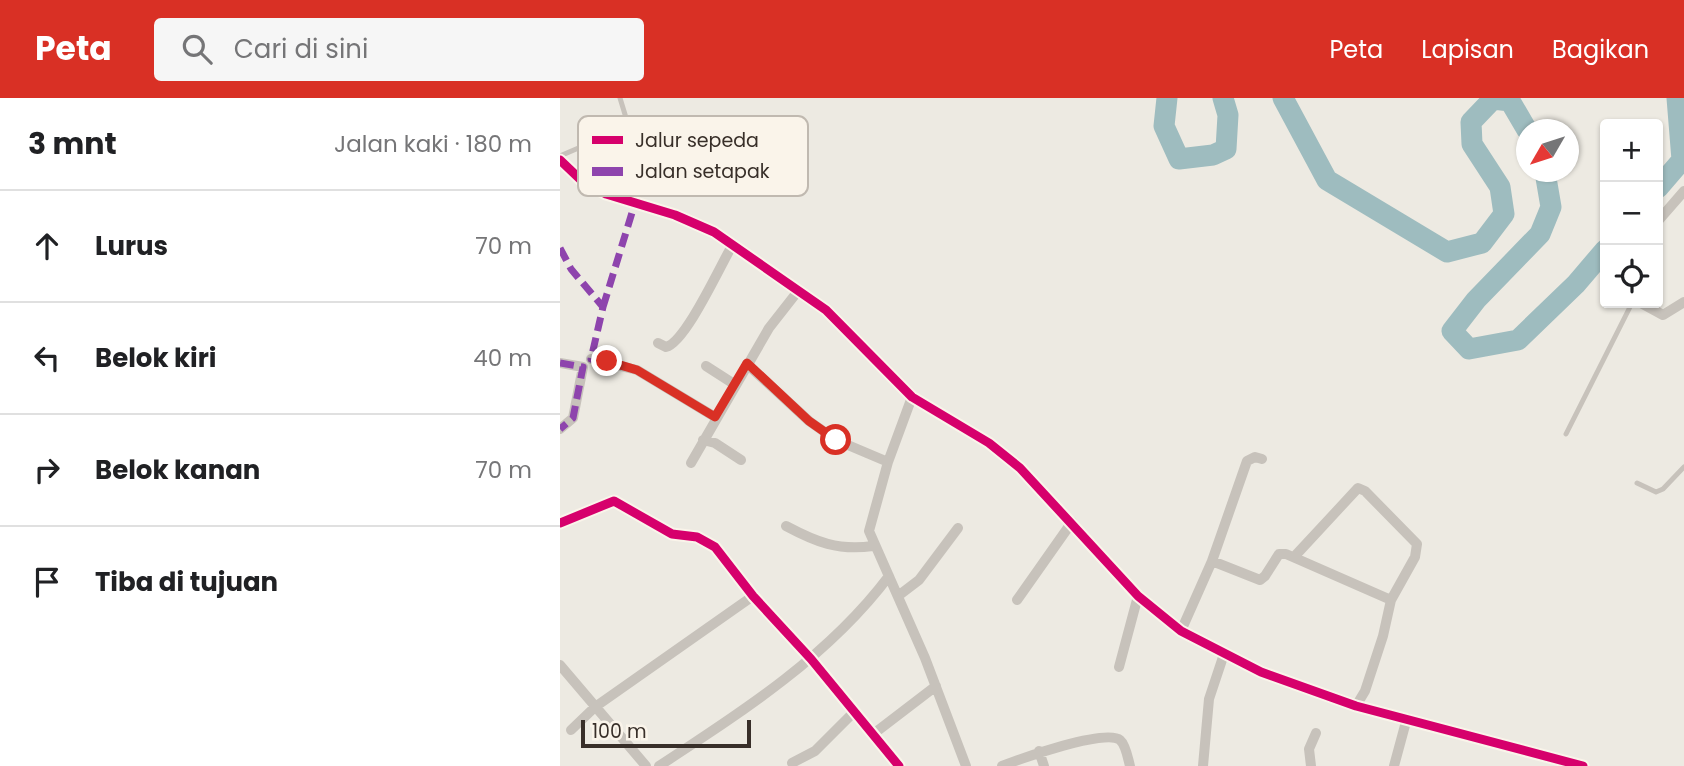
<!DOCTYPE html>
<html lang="id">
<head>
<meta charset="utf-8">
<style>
	:root { --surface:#fff; --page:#f6f6f6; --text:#202124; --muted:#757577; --line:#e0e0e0; --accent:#d93025 }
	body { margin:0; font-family:Poppins,sans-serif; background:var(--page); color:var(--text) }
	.controls { position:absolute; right:21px; top:21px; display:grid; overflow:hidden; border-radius:7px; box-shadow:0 2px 5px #0004 }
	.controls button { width:63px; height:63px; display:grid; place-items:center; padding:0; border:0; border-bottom:2px solid var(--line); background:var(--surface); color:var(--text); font:35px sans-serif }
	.compass { position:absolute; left:956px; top:21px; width:63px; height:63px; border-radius:50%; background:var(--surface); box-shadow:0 2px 5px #0004; rotate:231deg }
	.scale { position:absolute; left:21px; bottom:18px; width:170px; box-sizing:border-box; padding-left:7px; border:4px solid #382f29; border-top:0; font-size:19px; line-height:24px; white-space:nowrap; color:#382f29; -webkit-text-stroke:5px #faf4ea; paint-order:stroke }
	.stop { position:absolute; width:21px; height:21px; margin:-16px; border:5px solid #d93025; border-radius:50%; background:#fff }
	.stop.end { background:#d93025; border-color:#fff; box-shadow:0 2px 7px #0008 }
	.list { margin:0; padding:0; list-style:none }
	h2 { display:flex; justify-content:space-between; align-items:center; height:91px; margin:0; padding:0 28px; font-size:30px }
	h2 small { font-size:23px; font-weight:400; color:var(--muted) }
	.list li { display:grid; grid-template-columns:46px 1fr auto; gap:21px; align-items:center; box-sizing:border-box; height:112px; padding:0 28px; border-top:2px solid var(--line) }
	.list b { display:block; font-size:26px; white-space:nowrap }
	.list em { font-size:23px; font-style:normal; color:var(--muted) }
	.icon { flex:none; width:38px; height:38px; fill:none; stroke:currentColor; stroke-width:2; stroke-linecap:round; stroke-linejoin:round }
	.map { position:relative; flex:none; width:1124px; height:668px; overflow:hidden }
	header { display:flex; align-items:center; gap:42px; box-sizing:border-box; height:98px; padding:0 35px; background:var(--accent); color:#fff }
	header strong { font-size:33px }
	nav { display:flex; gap:38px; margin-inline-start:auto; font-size:24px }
	.search { width:490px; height:63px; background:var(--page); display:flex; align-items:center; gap:18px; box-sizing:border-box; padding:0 24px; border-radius:7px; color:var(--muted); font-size:26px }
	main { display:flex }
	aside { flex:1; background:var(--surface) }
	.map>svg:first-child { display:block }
</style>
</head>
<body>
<header>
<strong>Peta</strong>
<div class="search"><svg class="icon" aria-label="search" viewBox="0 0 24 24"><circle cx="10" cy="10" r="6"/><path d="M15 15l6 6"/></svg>Cari di sini</div>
<nav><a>Peta</a><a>Lapisan</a><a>Bagikan</a></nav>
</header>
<main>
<aside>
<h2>3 mnt<small>Jalan kaki · 180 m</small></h2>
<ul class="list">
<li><svg class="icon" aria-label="ahead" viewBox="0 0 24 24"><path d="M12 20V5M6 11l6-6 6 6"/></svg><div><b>Lurus</b></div><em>70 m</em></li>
<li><svg class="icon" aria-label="left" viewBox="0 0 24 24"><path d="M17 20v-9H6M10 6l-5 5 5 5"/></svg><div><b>Belok kiri</b></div><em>40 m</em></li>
<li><svg class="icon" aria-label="right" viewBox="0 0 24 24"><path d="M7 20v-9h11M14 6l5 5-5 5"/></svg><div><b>Belok kanan</b></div><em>70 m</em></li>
<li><svg class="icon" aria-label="arrive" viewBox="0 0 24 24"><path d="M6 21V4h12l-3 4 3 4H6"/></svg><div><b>Tiba di tujuan</b></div></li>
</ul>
</aside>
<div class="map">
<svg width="1124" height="668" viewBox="0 0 1124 668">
	<rect width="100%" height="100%" fill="#edeae2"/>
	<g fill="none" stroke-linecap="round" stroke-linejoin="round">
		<path stroke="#9ebcbf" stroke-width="21" d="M 607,0 L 604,28 L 619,61 L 653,57 L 666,51 L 668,17 L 663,0
			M 723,0 L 767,82 L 887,154 L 922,145 L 944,116 L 940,89 L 912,46 L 911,24 L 933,1 L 950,3 L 967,32
			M 985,74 L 991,109 L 980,136 L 916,202 L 892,233 L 909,251 L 958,242 L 1016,186 L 1045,152
			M 1098,90 L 1122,62 L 1117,0"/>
		<path stroke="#c7c2bb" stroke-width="5" d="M 48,38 L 66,71
			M 0,58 L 65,30 L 67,23 L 60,0
			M 1006,336 L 1072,205
			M 1077,385 L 1096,394 L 1103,391 L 1124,369"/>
		<path stroke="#c7c2bb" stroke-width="10" d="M 0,62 L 22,83 L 46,96 L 115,117 L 154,134 L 266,212 L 352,299 L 429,345 L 460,370 L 578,498 L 621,533 L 701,574 L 796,608 L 1023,668
			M 1098,123 L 1124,93
			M 1081,205 L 1103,217 L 1124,204
			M 98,245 L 106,249 C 126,244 161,166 173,146
			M 31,261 L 77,272 L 155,319
			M 0,265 L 23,269 L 13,320 L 0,331
			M 187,266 L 249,323 L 276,342 L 328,364
			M 146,268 L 174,286
			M 352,299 L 328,364 L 309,433 L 365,560 L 406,668
			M 143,342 L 155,345 L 181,362
			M 131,365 L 209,230 L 238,193
			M 0,425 L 54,403 L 112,436 L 137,439 L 155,449 L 193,498 L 251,561 L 339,668
			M 226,428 C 256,444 278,453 313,448
			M 734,459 L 798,390 L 805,393 L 857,446 L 855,459 L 831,502 L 823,538 L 805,593 L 796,608
			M 652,463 L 687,363 L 695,359 L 702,361
			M 338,498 L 359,482 L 398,430
			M 457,502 L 512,424
			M 621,533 L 652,463 L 700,482 L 705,478 L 719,456 L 726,456 L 831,502
			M 0,567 L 86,668
			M 559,569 L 578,498
			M 11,632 L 35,609 L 193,498
			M 312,637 L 376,588
			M 479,653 L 484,668
			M 232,665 L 255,653 L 293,615
			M 99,668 C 182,614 269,558 329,478
			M 442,668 C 460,661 546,630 560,642 C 566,647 568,661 570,668
			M 643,668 L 649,601 L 664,556
			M 751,668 L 749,651 L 756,635
			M 834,668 L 847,620"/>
		<path stroke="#8e44ad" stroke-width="7" stroke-dasharray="14 7" stroke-linecap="butt" d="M 0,150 L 11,171 L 43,209 L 31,261 L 77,272 L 155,319
			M 43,209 L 75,105
			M 0,265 L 23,269 L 13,320 L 0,331"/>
		<defs>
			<path id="cycleway" d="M 0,62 L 22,83 L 46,96 L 115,117 L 154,134 L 266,212 L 352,299 L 429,345 L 460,370 L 578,498 L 621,533 L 701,574 L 796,608 L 1023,668
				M 0,425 L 54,403 L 112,436 L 137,439 L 155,449 L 193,498 L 251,561 L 339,668"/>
		</defs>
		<use href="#cycleway" stroke="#faf4ea" stroke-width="13"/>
		<use href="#cycleway" stroke="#d6006c" stroke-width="9"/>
	</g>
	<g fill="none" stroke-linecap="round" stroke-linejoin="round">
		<path stroke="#d93025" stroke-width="9" d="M 47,263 L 77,272 L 155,319 L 187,265 L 249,323 L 276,342"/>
	</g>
	<rect x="18" y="18" width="230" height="80" rx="10" fill="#faf4ea" stroke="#c0b9b0" stroke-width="2"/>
	<rect x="32" y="38" width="31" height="8" fill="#d6006c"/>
	<rect x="32" y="69" width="31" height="9" fill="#8e44ad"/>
	<g font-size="19" fill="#382f29">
		<text x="75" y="49">Jalur sepeda</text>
		<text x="75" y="80">Jalan setapak</text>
	</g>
</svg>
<div class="controls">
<button>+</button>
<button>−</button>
<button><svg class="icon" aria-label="locate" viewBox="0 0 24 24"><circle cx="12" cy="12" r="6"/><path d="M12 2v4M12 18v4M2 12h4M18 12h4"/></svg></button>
</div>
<svg class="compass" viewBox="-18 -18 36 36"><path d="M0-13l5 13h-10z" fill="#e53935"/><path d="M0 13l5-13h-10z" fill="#757577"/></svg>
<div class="scale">100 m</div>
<div class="stop" style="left:276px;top:342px"></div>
<div class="stop end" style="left:47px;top:263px"></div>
</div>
</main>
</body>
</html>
